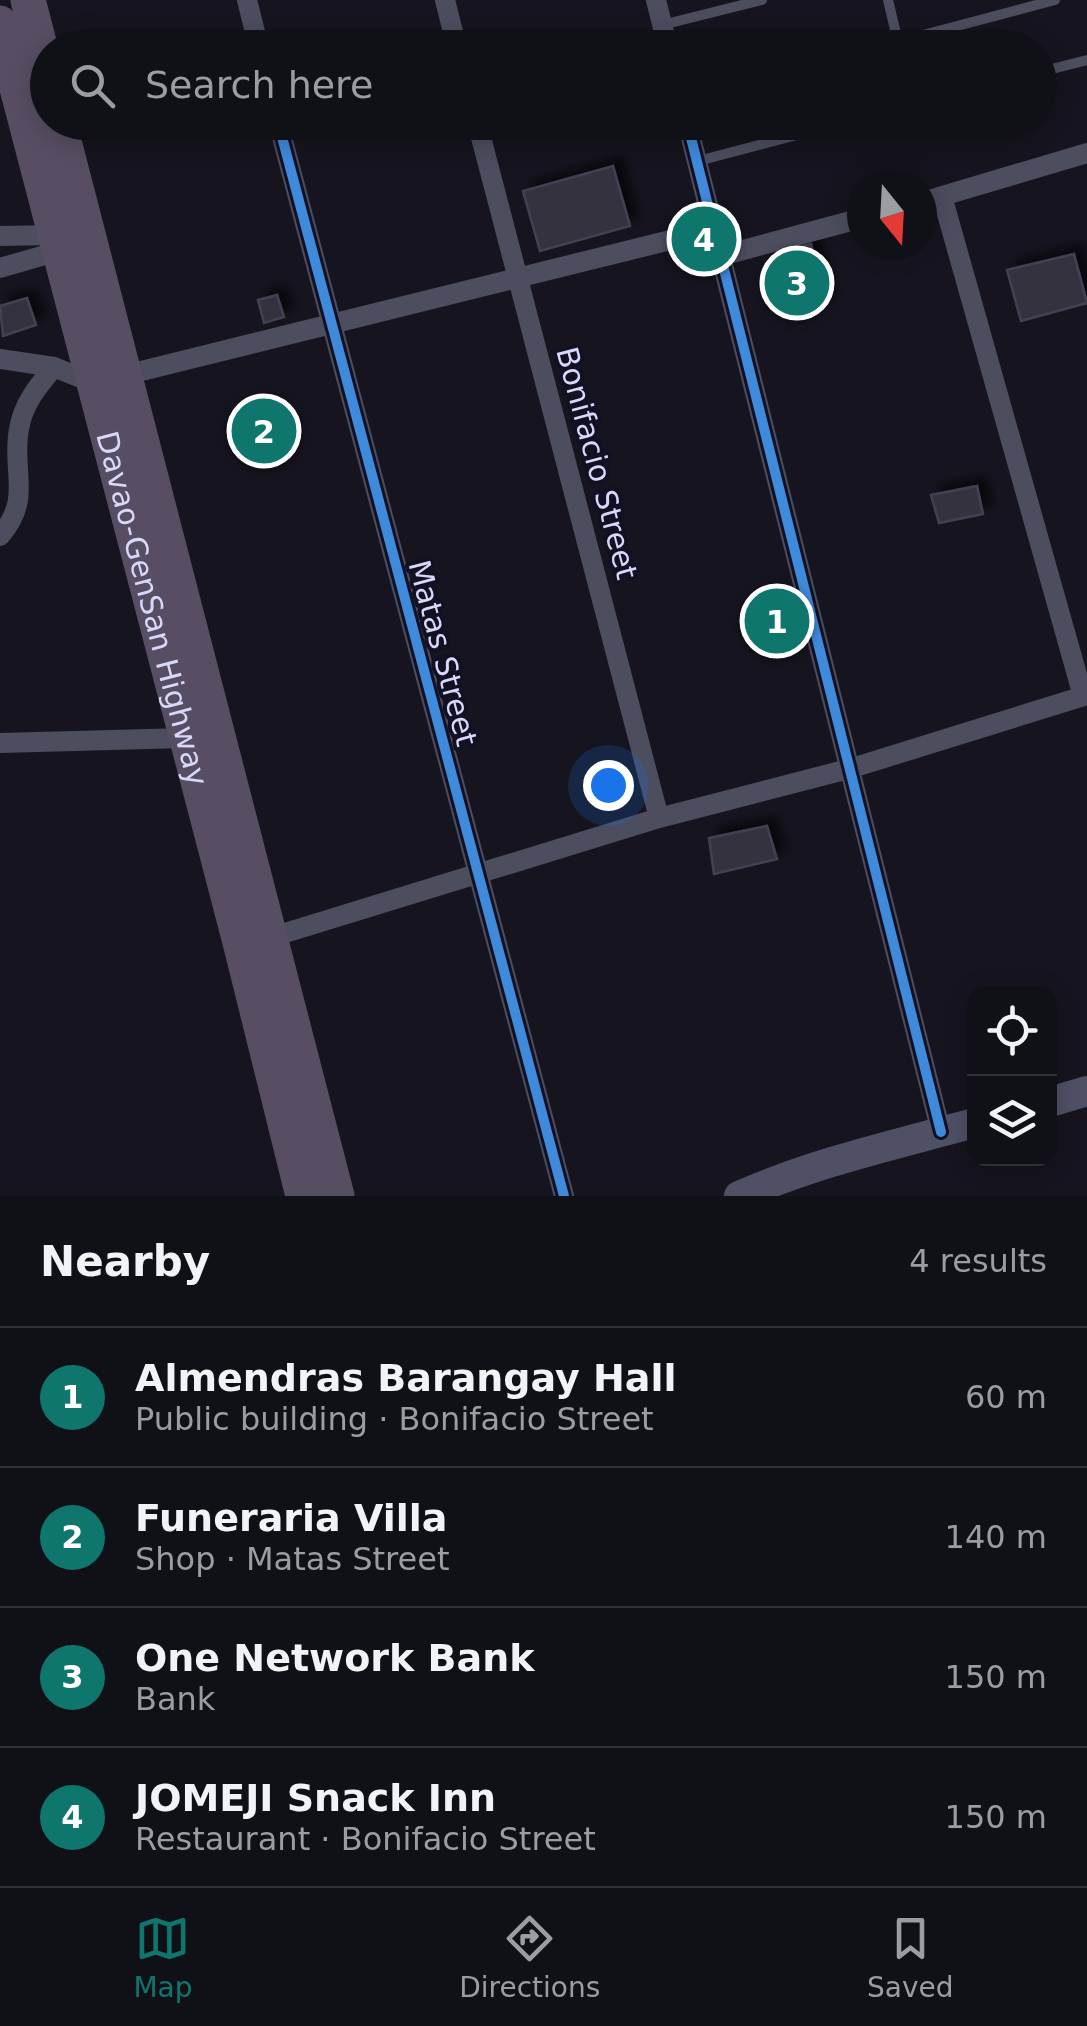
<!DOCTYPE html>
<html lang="en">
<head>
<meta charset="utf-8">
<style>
	:root { --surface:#101017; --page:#191920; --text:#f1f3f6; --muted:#9c9da1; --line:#303036; --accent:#0f766e }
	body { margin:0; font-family:"DejaVu Sans",sans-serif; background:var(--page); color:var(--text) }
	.controls { position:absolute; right:30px; bottom:30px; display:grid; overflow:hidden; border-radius:20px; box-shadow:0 5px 25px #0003 }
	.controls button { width:90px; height:90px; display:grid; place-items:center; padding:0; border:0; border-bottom:2px solid var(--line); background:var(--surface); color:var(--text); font:50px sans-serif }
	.compass { position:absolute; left:847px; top:170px; width:90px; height:90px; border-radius:50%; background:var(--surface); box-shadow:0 5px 25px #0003; rotate:162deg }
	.you { position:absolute; left:608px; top:785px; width:35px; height:35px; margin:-25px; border:8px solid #fff; border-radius:50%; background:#1a73e8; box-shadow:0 0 0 15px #1a73e833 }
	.badge { display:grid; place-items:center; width:65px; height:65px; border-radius:50%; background:var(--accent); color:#fff; font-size:32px; font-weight:700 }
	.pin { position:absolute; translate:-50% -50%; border:5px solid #fff; box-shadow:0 2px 10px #0006 }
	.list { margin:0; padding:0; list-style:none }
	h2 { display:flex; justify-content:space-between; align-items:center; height:130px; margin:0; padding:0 40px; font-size:42px }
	h2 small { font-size:32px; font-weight:400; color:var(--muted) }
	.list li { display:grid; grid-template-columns:65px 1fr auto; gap:30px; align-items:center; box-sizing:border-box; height:140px; padding:0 40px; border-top:2px solid var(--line) }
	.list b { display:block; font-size:38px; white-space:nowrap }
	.list p { margin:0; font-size:32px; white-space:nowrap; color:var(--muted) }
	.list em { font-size:32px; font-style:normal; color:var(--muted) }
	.icon { flex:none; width:55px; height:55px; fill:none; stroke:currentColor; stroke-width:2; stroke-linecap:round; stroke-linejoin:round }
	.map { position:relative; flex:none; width:1087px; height:1196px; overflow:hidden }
	.search { position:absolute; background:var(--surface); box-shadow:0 5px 25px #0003; left:30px; right:30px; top:30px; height:110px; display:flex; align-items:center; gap:25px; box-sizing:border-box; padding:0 35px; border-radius:55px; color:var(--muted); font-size:38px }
	.sheet { height:690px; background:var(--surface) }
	nav { display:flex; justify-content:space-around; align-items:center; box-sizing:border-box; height:140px; border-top:2px solid var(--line); background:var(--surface); font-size:28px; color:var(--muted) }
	nav a { display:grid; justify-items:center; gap:5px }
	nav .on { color:var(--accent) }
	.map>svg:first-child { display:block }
</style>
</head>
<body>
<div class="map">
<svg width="1087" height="1196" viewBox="0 0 1087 1196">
	<defs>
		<filter id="shadow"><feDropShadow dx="9" dy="-9" stdDeviation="5" flood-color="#0009"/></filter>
	</defs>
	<rect width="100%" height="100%" fill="#16151f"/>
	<path fill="#343341" stroke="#434152" stroke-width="2.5" filter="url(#shadow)" d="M 613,166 L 630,226 L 540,251 L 523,191 Z
		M 811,244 L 824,304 L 781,314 L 770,265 L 781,251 Z
		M 1074,254 L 1087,303 L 1021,321 L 1007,270 Z
		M 277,295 L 284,317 L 264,323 L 258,300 Z
		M 27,298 L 36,325 L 3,336 L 0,306 Z
		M 977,486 L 983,514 L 939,523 L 931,495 Z
		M 767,826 L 777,859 L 714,874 L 709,838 Z"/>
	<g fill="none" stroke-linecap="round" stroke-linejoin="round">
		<path stroke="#4c4d5f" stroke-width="10" d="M 888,0 L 898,42
			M 662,25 L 762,0
			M 874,48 L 1055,0
			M 1040,72 L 1087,60
			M 698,161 L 846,122"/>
		<path stroke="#4c4d5f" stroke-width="20" d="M 247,0 L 259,48
			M 445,0 L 457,48
			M 656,0 L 668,48
			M 278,122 L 564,1196
			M 477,122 L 659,818
			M 687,122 L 941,1132
			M 942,196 L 1083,696
			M 922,202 L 1087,153
			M 0,236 L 55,235
			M 721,256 L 862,218
			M 0,268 L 59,251
			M 0,359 L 54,367 L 93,383 L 715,229
			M 0,536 C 33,498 11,472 19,429 C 23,404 38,386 54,367
			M 0,743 L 185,738
			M 272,937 L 659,818 L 852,768 L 1087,695"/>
		<path stroke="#4f5065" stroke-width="30" d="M 1050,1102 L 1087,1091
			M 739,1196 C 816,1162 894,1145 974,1123"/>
		<g stroke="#584e64" stroke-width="35">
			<path d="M 28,0 L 48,77"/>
			<path id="s1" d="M 0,23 L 241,946 L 303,1196"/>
			<path d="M 59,122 L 337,1196"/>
		</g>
		<defs>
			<path id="cycleway" d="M 278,122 L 564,1196
				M 687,122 L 941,1132"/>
		</defs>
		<use href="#cycleway" stroke="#121123" stroke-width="16"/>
		<use href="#cycleway" stroke="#408adc" stroke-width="10"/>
	</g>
	<g text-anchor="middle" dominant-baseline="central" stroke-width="8" stroke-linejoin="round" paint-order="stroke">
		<g font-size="30" fill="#d8d8fa" stroke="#121123">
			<text transform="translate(597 463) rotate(75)">Bonifacio Street</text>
			<text stroke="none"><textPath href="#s1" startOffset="605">Davao-GenSan Highway</textPath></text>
			<text transform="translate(443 653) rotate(75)">Matas Street</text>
		</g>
	</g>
</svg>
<div class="controls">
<button><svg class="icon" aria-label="locate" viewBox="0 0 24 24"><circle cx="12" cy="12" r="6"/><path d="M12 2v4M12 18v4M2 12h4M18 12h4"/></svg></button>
<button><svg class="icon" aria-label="layers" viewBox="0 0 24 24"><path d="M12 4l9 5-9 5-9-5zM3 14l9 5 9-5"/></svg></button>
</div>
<svg class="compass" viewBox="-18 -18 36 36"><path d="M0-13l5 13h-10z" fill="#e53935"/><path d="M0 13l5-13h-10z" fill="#9c9da1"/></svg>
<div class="you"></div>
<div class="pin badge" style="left:777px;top:621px">1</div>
<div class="pin badge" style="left:264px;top:431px">2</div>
<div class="pin badge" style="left:797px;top:283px">3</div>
<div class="pin badge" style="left:704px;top:239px">4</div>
<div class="search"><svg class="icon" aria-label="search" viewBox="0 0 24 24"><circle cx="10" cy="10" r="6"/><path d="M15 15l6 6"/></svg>Search here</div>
</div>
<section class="sheet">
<h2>Nearby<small>4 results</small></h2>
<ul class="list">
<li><span class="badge">1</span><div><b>Almendras Barangay Hall</b><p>Public building · Bonifacio Street</p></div><em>60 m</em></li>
<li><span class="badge">2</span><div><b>Funeraria Villa</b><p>Shop · Matas Street</p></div><em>140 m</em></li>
<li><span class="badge">3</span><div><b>One Network Bank</b><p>Bank</p></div><em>150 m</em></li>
<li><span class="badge">4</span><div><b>JOMEJI Snack Inn</b><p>Restaurant · Bonifacio Street</p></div><em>150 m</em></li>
</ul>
</section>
<nav>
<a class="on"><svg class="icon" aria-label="map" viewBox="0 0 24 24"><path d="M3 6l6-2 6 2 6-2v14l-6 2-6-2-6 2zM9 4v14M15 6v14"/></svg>Map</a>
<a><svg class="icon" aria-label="directions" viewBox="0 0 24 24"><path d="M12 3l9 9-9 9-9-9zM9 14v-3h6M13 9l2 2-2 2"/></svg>Directions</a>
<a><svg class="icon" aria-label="saved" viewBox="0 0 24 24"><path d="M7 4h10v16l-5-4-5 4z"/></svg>Saved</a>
</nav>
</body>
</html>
